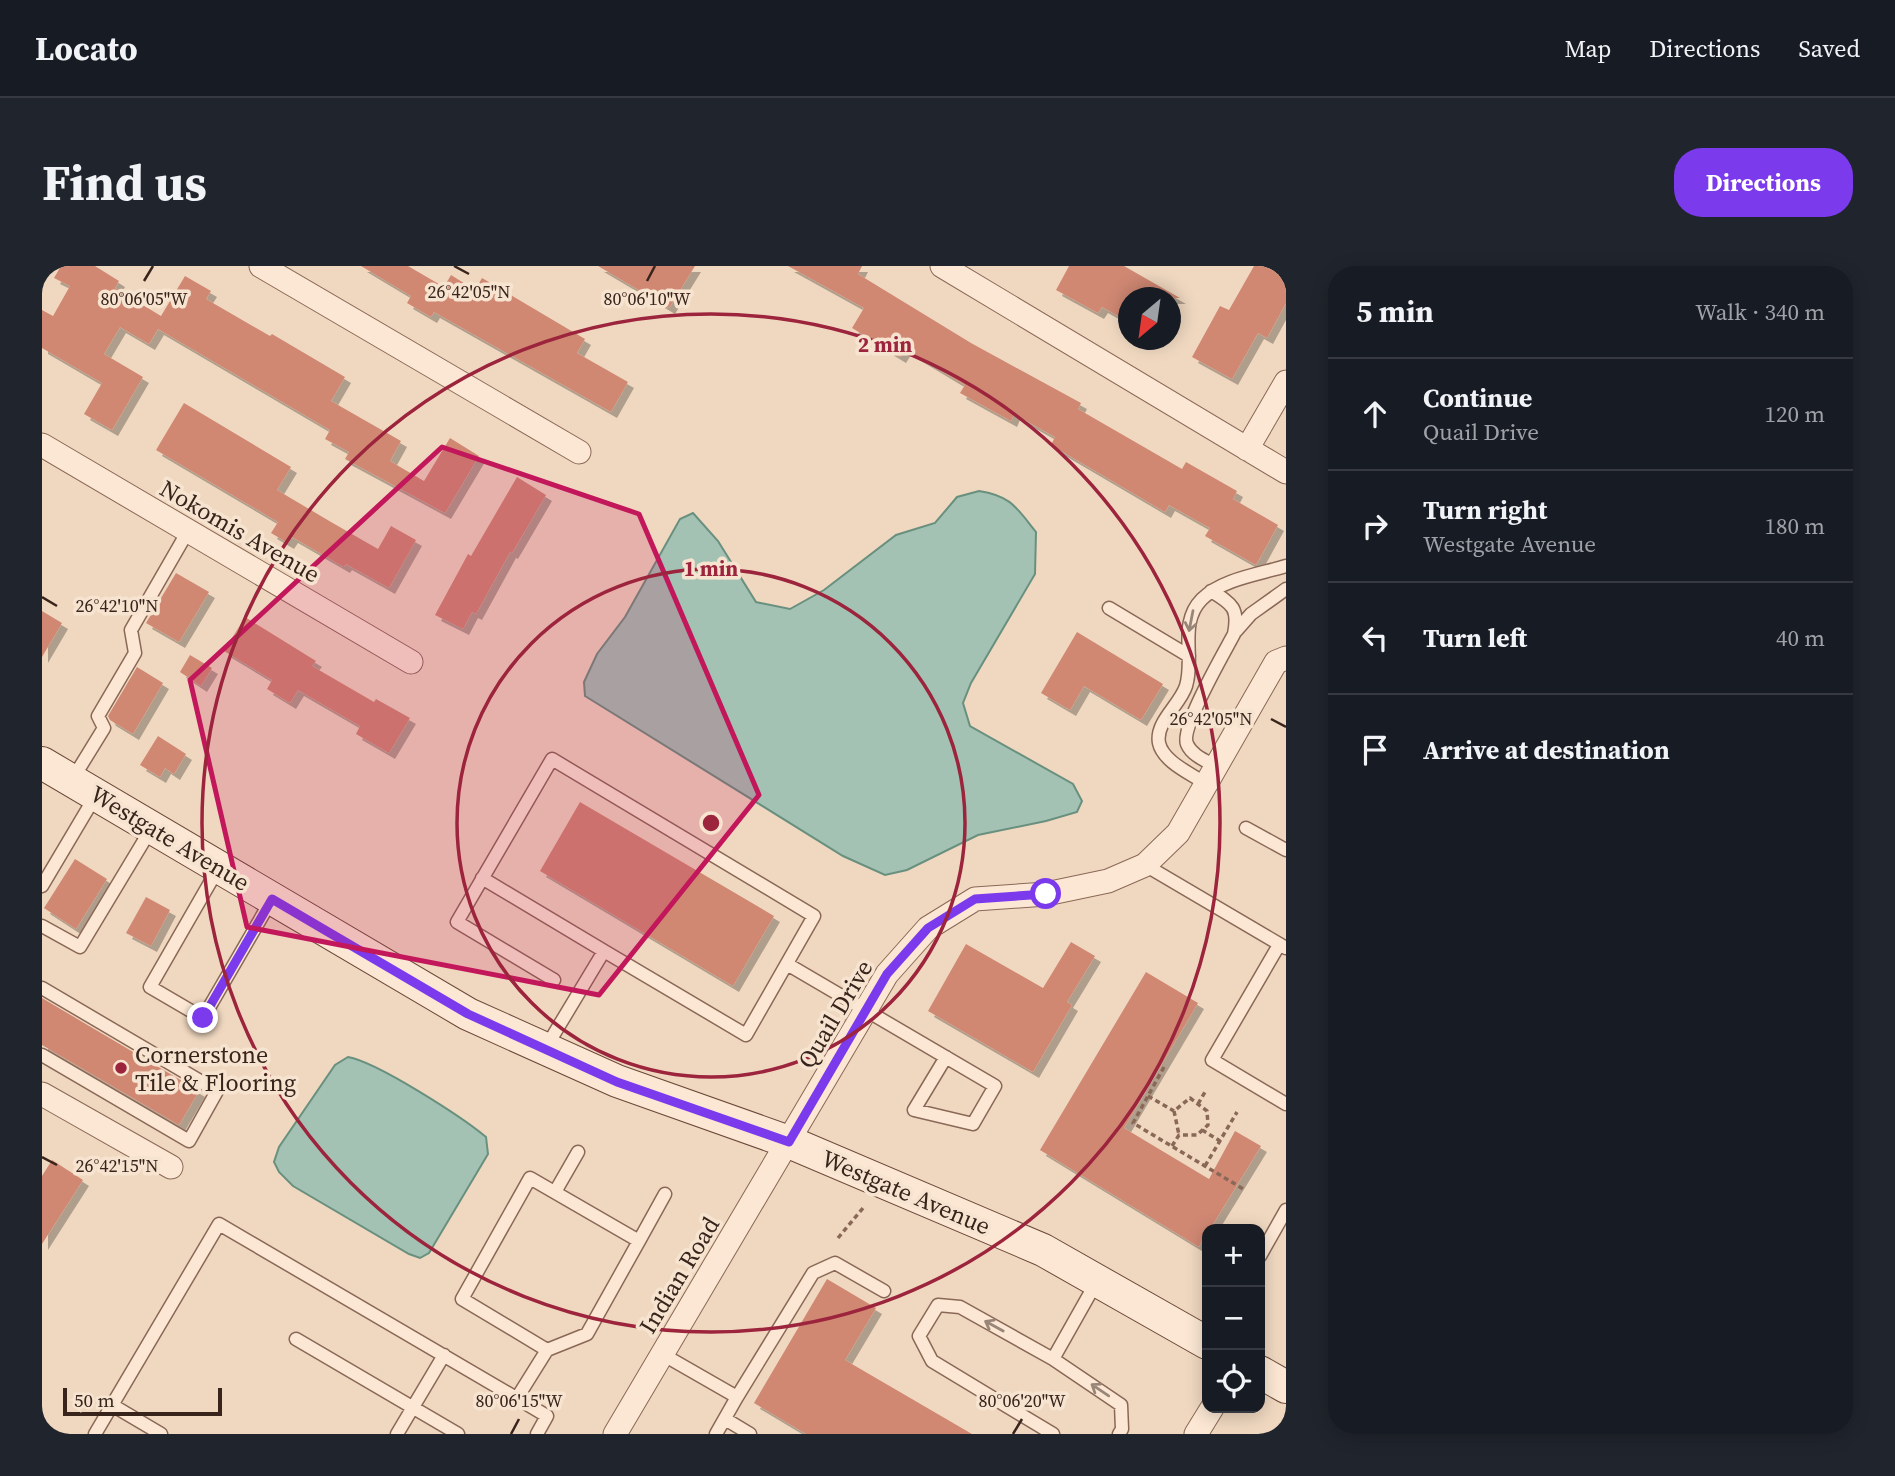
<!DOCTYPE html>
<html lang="en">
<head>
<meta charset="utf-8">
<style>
	:root { --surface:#171b24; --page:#20242c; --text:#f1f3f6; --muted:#9ea1a6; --line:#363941; --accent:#7c3aed }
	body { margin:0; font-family:"Source Serif 4",serif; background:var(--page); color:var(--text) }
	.controls { position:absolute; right:21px; bottom:21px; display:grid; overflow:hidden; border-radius:14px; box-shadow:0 4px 18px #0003 }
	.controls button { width:63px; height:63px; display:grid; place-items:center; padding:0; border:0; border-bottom:2px solid var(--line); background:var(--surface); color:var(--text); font:35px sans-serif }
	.compass { position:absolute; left:1076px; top:21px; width:63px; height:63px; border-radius:50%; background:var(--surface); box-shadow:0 4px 18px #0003; rotate:209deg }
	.scale { position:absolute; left:21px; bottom:18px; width:159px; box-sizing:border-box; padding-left:7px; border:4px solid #39241c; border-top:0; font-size:19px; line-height:24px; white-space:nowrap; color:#39241c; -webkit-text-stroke:5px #f7e4d0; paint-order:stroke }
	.stop { position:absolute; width:21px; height:21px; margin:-16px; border:5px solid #7c3aed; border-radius:50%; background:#fff }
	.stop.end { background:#7c3aed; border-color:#fff; box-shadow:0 2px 7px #0008 }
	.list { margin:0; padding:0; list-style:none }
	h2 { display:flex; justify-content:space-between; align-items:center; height:91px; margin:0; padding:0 28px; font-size:30px }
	h2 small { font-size:23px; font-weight:400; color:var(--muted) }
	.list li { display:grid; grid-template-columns:46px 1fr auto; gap:21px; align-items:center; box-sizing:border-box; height:112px; padding:0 28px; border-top:2px solid var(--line) }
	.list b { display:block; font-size:26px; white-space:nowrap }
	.list p { margin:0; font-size:23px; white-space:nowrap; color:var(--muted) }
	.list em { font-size:23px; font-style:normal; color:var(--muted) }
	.icon { flex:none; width:38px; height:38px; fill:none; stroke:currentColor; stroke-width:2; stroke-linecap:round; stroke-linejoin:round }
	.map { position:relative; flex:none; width:1244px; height:1168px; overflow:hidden; border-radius:28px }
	header { display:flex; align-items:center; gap:42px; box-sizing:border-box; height:98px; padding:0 35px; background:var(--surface); border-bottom:2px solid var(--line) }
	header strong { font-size:33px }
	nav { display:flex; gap:38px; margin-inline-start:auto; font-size:24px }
	.intro { display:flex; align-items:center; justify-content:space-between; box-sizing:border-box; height:168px; padding:0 42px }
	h1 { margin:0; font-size:49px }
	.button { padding:18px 32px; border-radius:28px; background:var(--accent); color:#fff; font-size:24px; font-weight:700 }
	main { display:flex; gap:42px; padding:0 42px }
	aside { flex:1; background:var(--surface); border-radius:28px; box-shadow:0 4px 18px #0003 }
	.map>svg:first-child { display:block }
</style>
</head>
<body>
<header>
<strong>Locato</strong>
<nav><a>Map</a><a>Directions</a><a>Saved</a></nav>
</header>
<div class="intro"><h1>Find us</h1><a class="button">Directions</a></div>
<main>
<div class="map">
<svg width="1244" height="1168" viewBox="0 0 1244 1168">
	<defs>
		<filter id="shadow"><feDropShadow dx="6" dy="6" stdDeviation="0" flood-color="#0004"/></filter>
	</defs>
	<rect width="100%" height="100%" fill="#f0d8c0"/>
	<path fill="#a3c2b3" stroke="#69907f" stroke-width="2" d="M 937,225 C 969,230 974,241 994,266 L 993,308 L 929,417 L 921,437 L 928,460 L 1031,518 L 1040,535 L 1035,546 L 1004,555 L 936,569 L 865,604 L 843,609 L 801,590 L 543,430 L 542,416 L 555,388 L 583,351 L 638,253 L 651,247 L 676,275 L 714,336 L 748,343 L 782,324 L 854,269 L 893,257 L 915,231 Z
		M 306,791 C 335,796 420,851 444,871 L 446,888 L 387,987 L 378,992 L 367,988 L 251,920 L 237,906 L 232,896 L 237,881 L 293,799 Z"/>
	<path fill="#d08873" filter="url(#shadow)" d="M 19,0 L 53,0 L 77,15 L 73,22 L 119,50 L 143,10 L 169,25 L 164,33 L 228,70 L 230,68 L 303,111 L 289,135 L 359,175 L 348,195 L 382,215 L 408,172 L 437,190 L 403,247 L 303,193 L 307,186 L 283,173 L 288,164 L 116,63 L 107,78 L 78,61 L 62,88 L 101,111 L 70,164 L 42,148 L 60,117 L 0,82 L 0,44 L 11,50 L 28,20 L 12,12 Z
		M 319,0 L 366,0 L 402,21 L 409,9 L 433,24 L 440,12 L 543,73 L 535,87 L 586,116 L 569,146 L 392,46 L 389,51 L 365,37 L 369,30 Z
		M 556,0 L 653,0 L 627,42 Z
		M 746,0 L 820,0 L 816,8 L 929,77 L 1039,137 L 1036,143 L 1140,203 L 1144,196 L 1195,225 L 1191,233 L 1236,259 L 1214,299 L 1163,270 L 1168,262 L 1127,239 L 1123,246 L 1009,179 L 1013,171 L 972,148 L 969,155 L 918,127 L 923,119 L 863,83 L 858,91 L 810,62 L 822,42 Z
		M 1027,0 L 1082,0 L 1138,32 L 1087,32 L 1087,56 L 1060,41 L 1056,47 L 1014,24 Z
		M 1212,0 L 1244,0 L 1244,37 L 1225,72 L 1216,67 L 1190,113 L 1150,91 L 1178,40 L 1187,44 Z
		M 142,137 L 249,201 L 235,224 L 289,256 L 336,283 L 349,260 L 374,274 L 347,322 L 304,298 L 302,301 L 250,271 L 246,277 L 229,267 L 236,256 L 114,184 Z
		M 475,211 L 504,229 L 470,287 L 468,286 L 434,348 L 430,346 L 421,363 L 393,349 L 426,288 L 429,290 Z
		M 134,307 L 167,326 L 137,376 L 104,357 Z
		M 0,345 L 20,357 L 0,391 Z
		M 203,351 L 274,395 L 270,400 L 332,436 L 334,433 L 368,452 L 347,487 L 314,468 L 318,460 L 256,424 L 248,437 L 225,423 L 230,414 L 182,385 Z
		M 1035,366 L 1121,418 L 1099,454 L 1042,420 L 1028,444 L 999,427 Z
		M 148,389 L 170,402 L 159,420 L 138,406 Z
		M 95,401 L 121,417 L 91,468 L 68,454 L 66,450 Z
		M 116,470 L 144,488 L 132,508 L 123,502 L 118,511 L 98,499 Z
		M 538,536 L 732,650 L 691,720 L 498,605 Z
		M 33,593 L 65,613 L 34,663 L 2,642 Z
		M 104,631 L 128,644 L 109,680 L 84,667 Z
		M 1029,676 L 1053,690 L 1025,736 L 1030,739 L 991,806 L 886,745 L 924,678 L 1001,722 Z
		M 1104,706 L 1156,737 L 1082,862 L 1167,913 L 1193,865 L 1219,880 L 1168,963 L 1165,963 L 1157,981 L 998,884 Z
		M 0,732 L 157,825 L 137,859 L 0,779 Z
		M 10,894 L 41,914 L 0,978 L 0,910 Z
		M 785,1013 L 834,1042 L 803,1094 L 930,1168 L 764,1168 L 712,1137 Z"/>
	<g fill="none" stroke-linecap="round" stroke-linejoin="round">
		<defs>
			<path id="lane" d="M 1169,325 C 1191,338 1197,343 1192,368 C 1182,387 1138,462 1145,478 C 1150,490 1165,495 1175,501
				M 1067,342 L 1147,390
				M 1194,365 L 1209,348 L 1244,323
				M 30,514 L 62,462 L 56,450 L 93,387 L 89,364 L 146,265
				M 1164,518 C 1150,508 1121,496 1117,477 C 1113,456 1138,439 1144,420 C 1153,391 1136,357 1160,333 C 1180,313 1218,308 1244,300
				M 1204,562 L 1244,584
				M 1103,599 L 1244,682
				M 177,601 L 108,721 L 161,752 L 230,633
				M 440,612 L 562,685
				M 0,620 L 54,529
				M 0,660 L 38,681 L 109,563
				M 1237,679 L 1170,794 L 1244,838
				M 745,698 L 953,820 L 931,858 L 872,844 L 904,791
				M 0,722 L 175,825 L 147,875 L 0,789
				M 503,783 L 562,685 L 704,769 L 772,650 L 510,493 L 415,656 L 512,714
				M 513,926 L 536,886
				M 597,975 L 623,928
				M 1218,990 L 1244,944
				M 254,1073 L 416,1168
				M 620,1088 L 695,1131 L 771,1007 L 793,997 L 842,1025
				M 1011,1093 L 1055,1015
				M 475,1132 L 505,1084 L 420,1033 L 488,912 L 597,975 L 545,1068 L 505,1084
				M 70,1139 L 119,1168
				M 683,1153 L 708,1168
				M 53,1168 L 177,958 L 505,1150 L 495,1168
				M 355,1168 L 402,1089
				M 674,1168 L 695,1131
				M 1011,1168 L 890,1095 L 877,1070 L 896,1039 L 918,1041 L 1011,1093 L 1079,1139 L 1080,1163 L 1077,1168"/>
			<path id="street" d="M 219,0 L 537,186
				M 900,0 L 1244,206
				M 0,179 L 369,396
				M 1205,183 L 1244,116
				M 0,828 L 129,901
				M 573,1168 L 845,708 L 886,662 L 933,633 L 1004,628 L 1066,615 L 1103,599 L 1136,567 L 1234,396 L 1244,392
				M 1154,1168 L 1170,1142"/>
			<path id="secondary" d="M 0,497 L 426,748 L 575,815 L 747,876 L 1001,984 L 1165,1077
				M 1218,1106 L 1244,1121"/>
		</defs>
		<use href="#lane" stroke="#8a6857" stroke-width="15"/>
		<use href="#street" stroke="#8a6857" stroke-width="25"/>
		<use href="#secondary" stroke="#6c493a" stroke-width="34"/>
		<path stroke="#8a6857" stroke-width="3.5" stroke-dasharray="5 3.5" stroke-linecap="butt" d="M 1122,801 L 1091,857 L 1203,924
			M 1106,830 L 1132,845
			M 1156,838 L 1163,826
			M 1160,864 L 1178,875
			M 1130,880 L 1137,869 L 1155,869 L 1166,859 L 1165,845 L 1148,832 L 1132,845 L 1137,869
			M 1163,900 L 1195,846
			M 796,972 L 821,942"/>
		<use href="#lane" stroke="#fbe7d3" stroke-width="12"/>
		<use href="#street" stroke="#fbe7d3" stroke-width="23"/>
		<use href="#secondary" stroke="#fbe7d3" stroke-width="32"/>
	</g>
	<defs><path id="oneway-shaft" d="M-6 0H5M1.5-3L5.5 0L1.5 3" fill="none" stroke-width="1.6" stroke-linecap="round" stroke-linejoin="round" transform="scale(1.75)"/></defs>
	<g stroke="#9a8678">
		<use href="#oneway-shaft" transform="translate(1149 355) rotate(101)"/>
		<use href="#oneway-shaft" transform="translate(952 1060) rotate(-151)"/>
		<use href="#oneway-shaft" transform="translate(1058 1124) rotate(-146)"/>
	</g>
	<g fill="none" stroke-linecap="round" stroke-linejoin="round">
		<path stroke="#7c3aed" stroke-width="9" d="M 161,752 L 230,633 L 426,748 L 575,816 L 747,876 L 845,708 L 886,662 L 933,633 L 1004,628"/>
	</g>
	<path fill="#c2185b" fill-opacity="0.2" stroke="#c2185b" stroke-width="5" stroke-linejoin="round" d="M 400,181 L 597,248 L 717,529 L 557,729 L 205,661 L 148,414 Z"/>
	<path fill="none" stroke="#39241c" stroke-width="2.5" d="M 412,0 L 427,8M 102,15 L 111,0M 605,15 L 613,0M 0,331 L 15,340M 1229,453 L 1244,461M 0,891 L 15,899M 469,1168 L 477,1153M 971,1168 L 980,1153"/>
	<g fill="none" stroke="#9c243c" stroke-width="3.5">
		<circle cx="669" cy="557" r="254"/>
		<circle cx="669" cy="557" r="509"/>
	</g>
	<circle fill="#9c243c" stroke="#f7e4d0" stroke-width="2.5" cx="79" cy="802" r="7"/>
	<g text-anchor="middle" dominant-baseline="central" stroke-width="7" stroke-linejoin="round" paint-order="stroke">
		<g font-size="24" fill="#39241c" stroke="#f7e4d0">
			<text transform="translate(198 265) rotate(30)">Nokomis Avenue</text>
			<text transform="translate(128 572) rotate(31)">Westgate Avenue</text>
			<text transform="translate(793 748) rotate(-59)">Quail Drive</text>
			<text transform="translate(864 926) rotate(23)">Westgate Avenue</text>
			<text transform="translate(637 1009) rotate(-59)">Indian Road</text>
		</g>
		<g font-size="24" fill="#39241c" stroke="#f7e4d0" text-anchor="start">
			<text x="93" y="788">Cornerstone<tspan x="93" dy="28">Tile &amp; Flooring</tspan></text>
		</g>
	</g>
	<g font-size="18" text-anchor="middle" fill="#39241c" stroke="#f7e4d0" stroke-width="7" stroke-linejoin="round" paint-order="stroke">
		<text x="427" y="32">26°42'05"N</text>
		<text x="102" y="39">80°06'05"W</text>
		<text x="605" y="39">80°06'10"W</text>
		<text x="75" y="346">26°42'10"N</text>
		<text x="1169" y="459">26°42'05"N</text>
		<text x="75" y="906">26°42'15"N</text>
		<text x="477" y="1141">80°06'15"W</text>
		<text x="980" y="1141">80°06'20"W</text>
	</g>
	<circle cx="669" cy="557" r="10" fill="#9c243c" stroke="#f7e4d0" stroke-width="3.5"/>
	<g font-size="21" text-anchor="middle" font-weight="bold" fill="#9c243c" stroke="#f7e4d0" stroke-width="7" stroke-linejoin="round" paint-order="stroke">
		<text x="843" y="86">2 min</text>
		<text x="669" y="310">1 min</text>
	</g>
</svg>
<div class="controls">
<button>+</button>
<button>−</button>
<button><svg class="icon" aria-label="locate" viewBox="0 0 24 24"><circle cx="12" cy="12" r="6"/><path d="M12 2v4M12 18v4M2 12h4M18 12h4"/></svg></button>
</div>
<svg class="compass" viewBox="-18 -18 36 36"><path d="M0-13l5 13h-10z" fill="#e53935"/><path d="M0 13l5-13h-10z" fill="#9ea1a6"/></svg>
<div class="scale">50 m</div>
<div class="stop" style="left:1004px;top:628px"></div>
<div class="stop end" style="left:161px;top:752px"></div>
</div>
<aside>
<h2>5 min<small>Walk · 340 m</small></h2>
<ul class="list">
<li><svg class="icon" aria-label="ahead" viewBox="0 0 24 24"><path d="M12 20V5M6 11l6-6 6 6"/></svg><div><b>Continue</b><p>Quail Drive</p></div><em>120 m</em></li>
<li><svg class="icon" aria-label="right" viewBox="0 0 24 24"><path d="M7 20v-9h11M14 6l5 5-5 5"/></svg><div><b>Turn right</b><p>Westgate Avenue</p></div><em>180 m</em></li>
<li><svg class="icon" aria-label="left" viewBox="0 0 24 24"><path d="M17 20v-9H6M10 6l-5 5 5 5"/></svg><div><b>Turn left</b></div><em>40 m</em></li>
<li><svg class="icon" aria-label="arrive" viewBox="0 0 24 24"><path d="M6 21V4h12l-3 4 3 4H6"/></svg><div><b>Arrive at destination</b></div></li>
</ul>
</aside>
</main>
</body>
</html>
